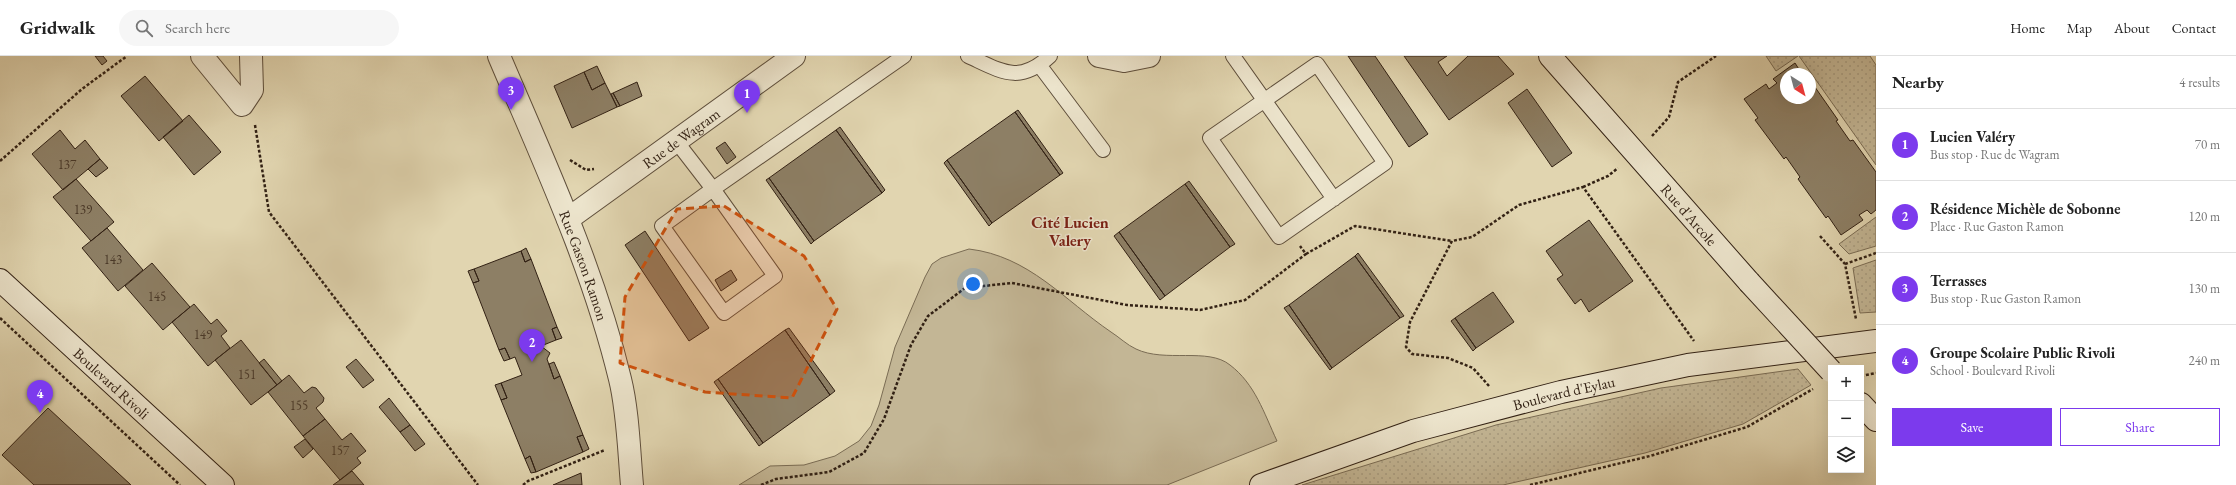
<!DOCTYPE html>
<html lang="en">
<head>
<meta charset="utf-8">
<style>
	:root { --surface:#fff; --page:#f6f6f6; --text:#222; --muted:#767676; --line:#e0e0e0; --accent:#7c3aed }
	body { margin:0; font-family:"EB Garamond",serif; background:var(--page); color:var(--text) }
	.controls { position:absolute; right:12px; bottom:12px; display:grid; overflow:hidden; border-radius:0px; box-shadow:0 4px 16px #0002 }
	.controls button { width:36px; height:36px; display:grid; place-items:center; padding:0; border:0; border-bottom:1px solid var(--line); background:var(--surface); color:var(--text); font:20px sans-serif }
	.compass { position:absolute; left:1780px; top:12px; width:36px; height:36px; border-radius:50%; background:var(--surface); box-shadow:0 4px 16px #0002; rotate:144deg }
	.you { position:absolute; left:973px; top:228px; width:14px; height:14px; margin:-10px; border:3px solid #fff; border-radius:50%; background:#1a73e8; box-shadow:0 0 0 6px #1a73e833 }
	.badge { display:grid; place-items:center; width:26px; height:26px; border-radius:50%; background:var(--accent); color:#fff; font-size:13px; font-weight:700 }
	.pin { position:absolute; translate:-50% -33px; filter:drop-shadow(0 1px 2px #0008) }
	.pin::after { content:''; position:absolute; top:21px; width:14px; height:12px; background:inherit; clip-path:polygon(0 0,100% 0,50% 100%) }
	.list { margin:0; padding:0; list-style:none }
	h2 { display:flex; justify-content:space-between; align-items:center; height:52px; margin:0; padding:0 16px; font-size:17px }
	h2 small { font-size:13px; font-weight:400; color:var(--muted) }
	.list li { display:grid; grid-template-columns:26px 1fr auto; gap:12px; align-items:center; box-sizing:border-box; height:72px; padding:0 16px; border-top:1px solid var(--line) }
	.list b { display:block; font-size:15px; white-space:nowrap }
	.list p { margin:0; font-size:13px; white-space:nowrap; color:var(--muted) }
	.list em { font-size:13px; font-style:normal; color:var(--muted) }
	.actions { display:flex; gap:8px; padding:12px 16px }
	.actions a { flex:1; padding:9px 0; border:1px solid var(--accent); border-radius:0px; text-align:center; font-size:14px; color:var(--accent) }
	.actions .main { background:var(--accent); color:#fff }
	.icon { flex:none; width:22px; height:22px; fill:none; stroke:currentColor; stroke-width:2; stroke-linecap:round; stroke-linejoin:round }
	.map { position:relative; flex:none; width:1876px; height:429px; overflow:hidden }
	header { display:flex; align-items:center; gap:24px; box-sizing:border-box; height:56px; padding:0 20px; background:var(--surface); border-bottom:1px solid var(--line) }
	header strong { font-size:19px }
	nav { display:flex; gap:22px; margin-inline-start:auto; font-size:14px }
	.search { width:280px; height:36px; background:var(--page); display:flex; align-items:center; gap:10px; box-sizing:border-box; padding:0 14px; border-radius:22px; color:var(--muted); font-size:15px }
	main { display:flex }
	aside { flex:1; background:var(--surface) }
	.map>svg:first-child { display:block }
</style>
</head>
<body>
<header>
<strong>Gridwalk</strong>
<div class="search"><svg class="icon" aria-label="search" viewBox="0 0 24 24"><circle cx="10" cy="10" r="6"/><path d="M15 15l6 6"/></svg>Search here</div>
<nav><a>Home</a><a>Map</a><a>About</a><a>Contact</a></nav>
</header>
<main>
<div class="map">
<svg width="1876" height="429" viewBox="0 0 1876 429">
	<defs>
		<pattern id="grass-dots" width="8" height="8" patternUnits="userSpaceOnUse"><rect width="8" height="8" fill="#c3b695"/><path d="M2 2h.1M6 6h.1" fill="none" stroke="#a89c80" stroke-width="1.8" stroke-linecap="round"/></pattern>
	</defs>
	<rect width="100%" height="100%" fill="#e1d5b0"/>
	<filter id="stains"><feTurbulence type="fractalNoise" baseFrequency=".005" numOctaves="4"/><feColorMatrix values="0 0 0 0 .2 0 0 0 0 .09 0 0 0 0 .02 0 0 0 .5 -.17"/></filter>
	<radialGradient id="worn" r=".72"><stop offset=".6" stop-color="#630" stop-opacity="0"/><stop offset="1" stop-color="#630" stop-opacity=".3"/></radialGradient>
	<path fill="url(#grass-dots)" stroke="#7a6c54" d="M 1766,0 L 1798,0 L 1776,15 Z
		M 1799,0 L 1870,0 L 1876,9 L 1876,109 Z
		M 1876,161 L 1876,190 L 1849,198 L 1839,188 Z
		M 1876,204 L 1876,256 L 1860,257 L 1853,212 Z
		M 1798,313 L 1811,329 L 1743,368 L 1645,397 L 1503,429 L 1302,429 L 1496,369 L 1661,332 Z"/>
	<path fill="#c3b695" stroke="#7a6c54" d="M 969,193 C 1029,200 1064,244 1111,276 C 1119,281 1127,289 1136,293 C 1165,307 1208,291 1230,309 C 1255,328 1264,357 1277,385 L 1167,429 L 739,429 L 770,410 L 804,409 L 835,400 L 859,385 L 871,370 L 879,349 L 895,291 L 925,221 L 932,208 L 941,202 Z"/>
	<path fill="#8d7f65" stroke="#322114" d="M 95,0 L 103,0 L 107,5 L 102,9 Z
		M 1348,0 L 1375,0 L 1428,78 L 1409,91 Z
		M 1404,0 L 1447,0 L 1438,6 L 1447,20 L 1468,0 L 1498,0 L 1514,18 L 1449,64 Z
		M 1795,7 L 1802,18 L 1786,18 L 1786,42 L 1810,42 L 1810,24 L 1838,64 L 1836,65 L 1850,85 L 1853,84 L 1876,116 L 1876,154 L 1871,158 L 1867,154 L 1859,159 L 1863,164 L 1841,179 L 1828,160 L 1826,162 L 1798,123 L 1800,121 L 1786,101 L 1784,103 L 1755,64 L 1758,62 L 1744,43 L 1766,28 L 1769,33 L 1777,27 L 1773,23 Z
		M 597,10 L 605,27 L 592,34 L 584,16 Z
		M 584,16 L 592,34 L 605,27 L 617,51 L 572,72 L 554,30 Z
		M 145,20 L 183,65 L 159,85 L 121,40 Z
		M 637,26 L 642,40 L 620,50 L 613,37 Z
		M 1527,33 L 1572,97 L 1552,111 L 1508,47 Z
		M 613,37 L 620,50 L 617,51 L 611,38 Z
		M 1018,54 L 1063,117 L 1060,119 L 1015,56 Z
		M 1015,56 L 1060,119 L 992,167 L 947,104 Z
		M 189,59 L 221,96 L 194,119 L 163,81 Z
		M 840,71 L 885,134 L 882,137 L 836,74 Z
		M 60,74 L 75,93 L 85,84 L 100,103 L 63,134 L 32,98 Z
		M 836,74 L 882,137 L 814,185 L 769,122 Z
		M 725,86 L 736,101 L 727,108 L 716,92 Z
		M 100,103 L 108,112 L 96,121 L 88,113 Z
		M 947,104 L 992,167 L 989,170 L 944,107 Z
		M 769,122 L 814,185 L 811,188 L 766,124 Z
		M 76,123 L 114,166 L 91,185 L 53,141 Z
		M 1189,125 L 1235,188 L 1230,191 L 1185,128 Z
		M 1185,128 L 1230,191 L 1165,240 L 1119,176 Z
		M 1589,164 L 1633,225 L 1589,256 L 1581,243 L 1575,248 L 1557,223 L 1563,219 L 1546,195 Z
		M 107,172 L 143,214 L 118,235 L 82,192 Z
		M 645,175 L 709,272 L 689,285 L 625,189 Z
		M 1119,176 L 1165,240 L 1160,244 L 1114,180 Z
		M 526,192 L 531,203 L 525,206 L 521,195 Z
		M 521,195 L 525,206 L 531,203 L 557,271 L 552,273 L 556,284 L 541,290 L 550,297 L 547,303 L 554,323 L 560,320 L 583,379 L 577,381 L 583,396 L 536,416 L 530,400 L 525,403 L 501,344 L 507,342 L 501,327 L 522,319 L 515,301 L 510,303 L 505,292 L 499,294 L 473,227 L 479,225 L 474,213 Z
		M 1358,197 L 1404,260 L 1400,262 L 1355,200 Z
		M 1355,200 L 1400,262 L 1332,312 L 1289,249 Z
		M 152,207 L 190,251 L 163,274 L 125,230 Z
		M 474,213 L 479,225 L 473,227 L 468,215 Z
		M 731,214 L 737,224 L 721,235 L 715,224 Z
		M 1493,236 L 1514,266 L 1476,292 L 1455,262 Z
		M 194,248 L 211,268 L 217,263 L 227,275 L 221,280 L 230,292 L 208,310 L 172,266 Z
		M 1289,249 L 1332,312 L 1330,314 L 1284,252 Z
		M 1455,262 L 1476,292 L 1473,295 L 1451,265 Z
		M 557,271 L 562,282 L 556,284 L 552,273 Z
		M 789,272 L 835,335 L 830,339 L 785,274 Z
		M 785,274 L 830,339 L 763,387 L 718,323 Z
		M 241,284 L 277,329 L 251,349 L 215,304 Z
		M 505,292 L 510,303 L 504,305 L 499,294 Z
		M 264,303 L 282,325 L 277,329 L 259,307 Z
		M 356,303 L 374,324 L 363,332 L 346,311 Z
		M 554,306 L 560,320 L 554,323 L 549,308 Z
		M 289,319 L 304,337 L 312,331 L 316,332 L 324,342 L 323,346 L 316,352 L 325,363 L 303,380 L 268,336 Z
		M 718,323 L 763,387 L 759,390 L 714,326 Z
		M 501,327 L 507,342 L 501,344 L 495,329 Z
		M 389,342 L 410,369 L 400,376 L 379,351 Z
		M 48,352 L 131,429 L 34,429 L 2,399 Z
		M 325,363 L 342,384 L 351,377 L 366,395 L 357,402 L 361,407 L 340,424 L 303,380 Z
		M 410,369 L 425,388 L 415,395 L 400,376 Z
		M 583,379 L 589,393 L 583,396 L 577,381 Z
		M 305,383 L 313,393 L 303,402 L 294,391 Z
		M 530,400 L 536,416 L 531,417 L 525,403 Z
		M 352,415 L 364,429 L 333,429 L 340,424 Z
		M 581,417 L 582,429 L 553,429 Z"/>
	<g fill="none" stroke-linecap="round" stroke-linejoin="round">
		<defs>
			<path id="lane" d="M 968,0 C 1001,15 1019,29 1050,0
				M 1233,0 L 1334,143
				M 1317,8 L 1385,107 L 1279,181 L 1210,82 Z
				M 1040,10 L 1103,94
				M 676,85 L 713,133 L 904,0
				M 713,133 L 775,220 L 724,257 L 662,170 Z"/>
			<g id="street">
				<path d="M 202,0 L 242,49 L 252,34 L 251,0"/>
				<path id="s1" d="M 499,0 C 544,106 593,211 620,323 C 628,355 629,396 632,429"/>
				<path d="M 1099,0 L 1124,5 L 1149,0"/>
				<path id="s2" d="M 568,163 L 794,0"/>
			</g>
			<g id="secondary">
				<path id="s3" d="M 1550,0 L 1749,226"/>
				<path id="s4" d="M 0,224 L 223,429"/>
				<path d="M 1861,348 L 1876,364"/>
				<path id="s5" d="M 1261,429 L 1413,375 L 1561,336 L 1688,309 L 1876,285"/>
			</g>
		</defs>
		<use href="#lane" stroke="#5e4e3b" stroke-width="16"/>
		<use href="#street" stroke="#5e4e3b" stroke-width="24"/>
		<use href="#secondary" stroke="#322114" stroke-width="24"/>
		<path stroke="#322114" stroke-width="2.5" stroke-dasharray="3 2" stroke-linecap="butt" d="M 255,69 L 269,156 L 478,429
			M 1652,80 L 1669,61 L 1678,26 L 1716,0
			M 570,104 L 586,114 L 594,113
			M 0,105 L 82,33 L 127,0
			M 1583,131 L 1608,120 L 1618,112
			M 1820,180 L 1845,208 L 1856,263
			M 1306,198 L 1355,170 L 1452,185
			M 1845,208 L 1876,197
			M 0,262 L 180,429
			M 1861,320 L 1876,317
			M 1489,330 L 1473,312 L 1448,302 L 1412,298 L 1406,291 L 1410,266 L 1452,185 L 1472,181 L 1519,149 L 1583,131 L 1694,285
			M 523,429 L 528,425 L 605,394
			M 761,429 L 776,423 L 829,416 L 864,397 L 884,363 L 911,289 L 928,260 L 965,232 L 1012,227 L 1127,249 L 1200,254 L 1245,244 L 1306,198 L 1300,190
			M 1530,429 L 1650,400 L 1747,371 L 1813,333"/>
		<use href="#lane" stroke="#ece4cc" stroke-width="14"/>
		<use href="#street" stroke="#ece4cc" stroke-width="22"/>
		<use href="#secondary" stroke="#ece4cc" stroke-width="22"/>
		<defs>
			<path id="secondary-bridge" d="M 1749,226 L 1831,315"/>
		</defs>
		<use href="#secondary-bridge" stroke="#322114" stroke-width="24" stroke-linecap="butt"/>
		<use href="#secondary-bridge" stroke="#ece4cc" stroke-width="22"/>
	</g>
	<path fill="#cd510d" fill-opacity="0.2" stroke="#cd510d" stroke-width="3" stroke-dasharray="8 5" stroke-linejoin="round" d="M 724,150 L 804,200 L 837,253 L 792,342 L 705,336 L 620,307 L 625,241 L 677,153 Z"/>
	<g text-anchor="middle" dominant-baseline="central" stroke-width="3" stroke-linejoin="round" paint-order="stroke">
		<g font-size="13" fill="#493828">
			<text x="67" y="108">137</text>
			<text x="83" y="153">139</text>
			<text x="113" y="203">143</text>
			<text x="157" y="240">145</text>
			<text x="203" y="278">149</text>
			<text x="247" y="318">151</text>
			<text x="299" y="349">155</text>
			<text x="340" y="394">157</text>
		</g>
		<g font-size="15" fill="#322114" stroke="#ece4cc">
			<text stroke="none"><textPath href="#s2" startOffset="139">Rue de Wagram</textPath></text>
			<text stroke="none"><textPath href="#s3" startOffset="211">Rue d'Arcole</textPath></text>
			<text stroke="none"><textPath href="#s1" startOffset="226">Rue Gaston Ramon</textPath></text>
			<text stroke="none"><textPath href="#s4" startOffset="152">Boulevard Rivoli</textPath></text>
			<text stroke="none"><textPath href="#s5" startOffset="317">Boulevard d'Eylau</textPath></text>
		</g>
		<g font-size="16" font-weight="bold" fill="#7a1f14" stroke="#ece4cc">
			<text x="1070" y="166">Cité Lucien<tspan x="1070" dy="18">Valery</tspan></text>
		</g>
	</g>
	<rect width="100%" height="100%" filter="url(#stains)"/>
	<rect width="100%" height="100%" fill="url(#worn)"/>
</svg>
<div class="controls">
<button>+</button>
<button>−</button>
<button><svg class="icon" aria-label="layers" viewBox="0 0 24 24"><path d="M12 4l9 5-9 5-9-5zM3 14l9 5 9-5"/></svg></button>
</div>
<svg class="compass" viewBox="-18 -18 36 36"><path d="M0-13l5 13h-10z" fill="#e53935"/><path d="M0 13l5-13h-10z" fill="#767676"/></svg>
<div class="you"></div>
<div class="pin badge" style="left:747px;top:57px">1</div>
<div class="pin badge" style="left:532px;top:306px">2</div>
<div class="pin badge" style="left:511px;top:54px">3</div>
<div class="pin badge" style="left:40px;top:357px">4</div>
</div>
<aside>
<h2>Nearby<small>4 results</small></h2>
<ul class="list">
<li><span class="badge">1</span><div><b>Lucien Valéry</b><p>Bus stop · Rue de Wagram</p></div><em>70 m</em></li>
<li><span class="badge">2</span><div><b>Résidence Michèle de Sobonne</b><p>Place · Rue Gaston Ramon</p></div><em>120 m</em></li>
<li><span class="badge">3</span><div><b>Terrasses</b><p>Bus stop · Rue Gaston Ramon</p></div><em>130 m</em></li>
<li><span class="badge">4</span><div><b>Groupe Scolaire Public Rivoli</b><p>School · Boulevard Rivoli</p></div><em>240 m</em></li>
</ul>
<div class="actions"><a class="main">Save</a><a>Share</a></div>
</aside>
</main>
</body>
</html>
